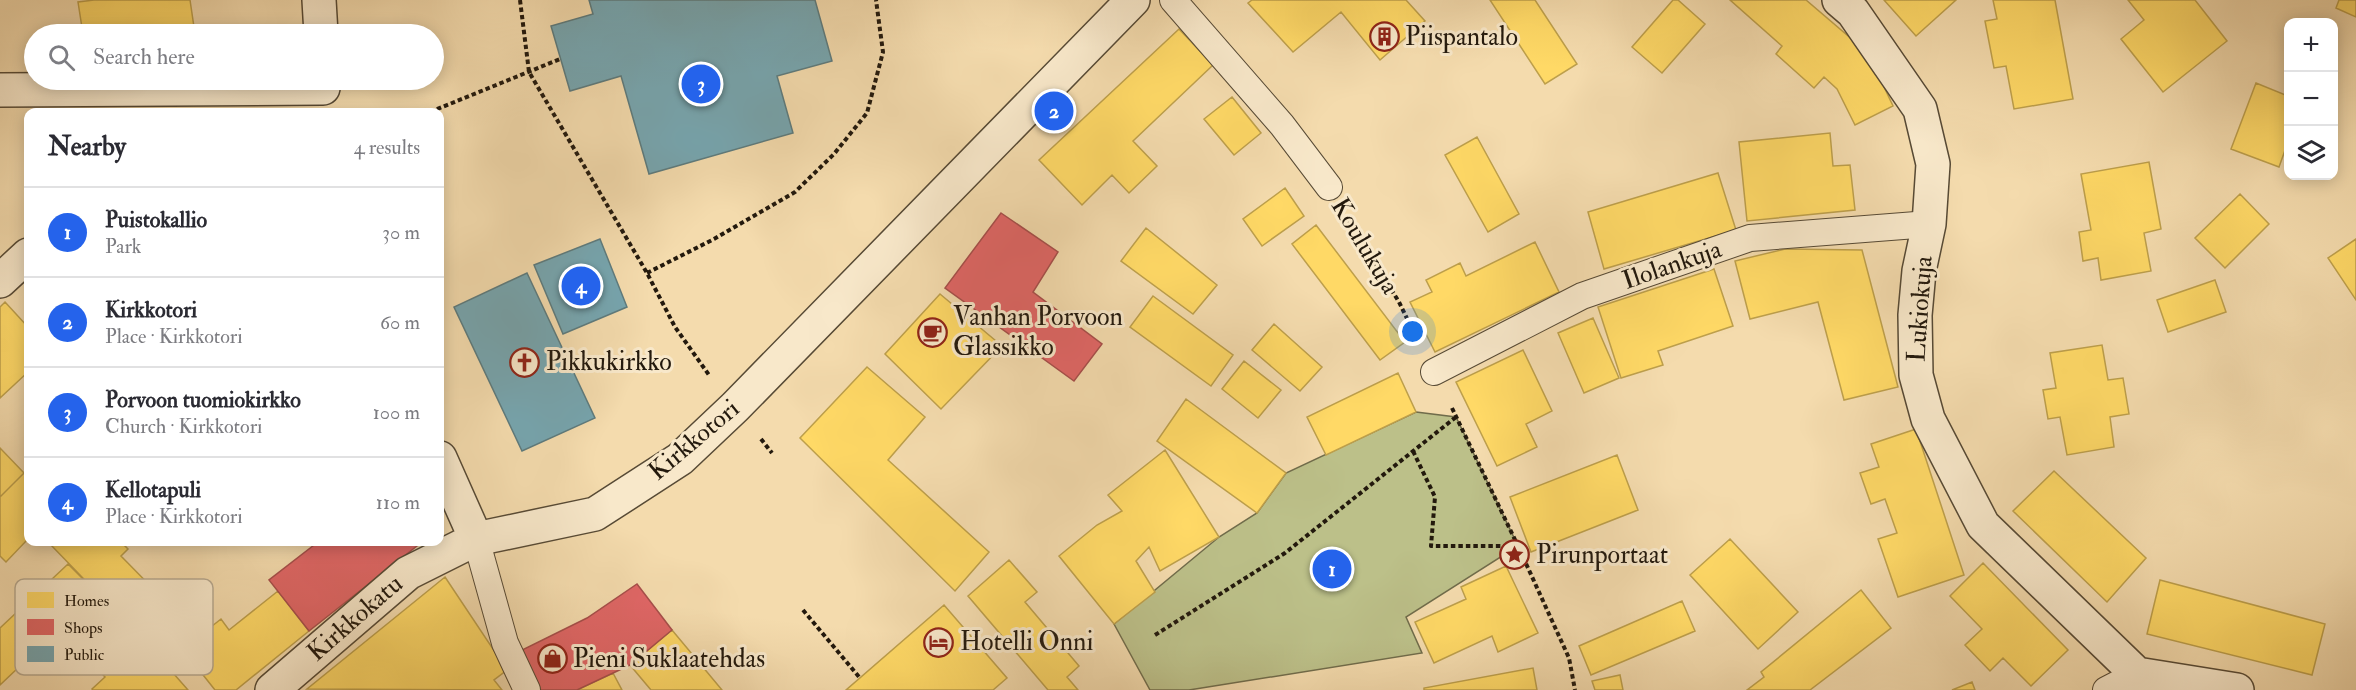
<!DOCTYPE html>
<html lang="en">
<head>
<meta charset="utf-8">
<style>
	:root { --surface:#fff; --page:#f7f7f7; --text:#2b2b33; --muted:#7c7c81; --line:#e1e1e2; --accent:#2563eb }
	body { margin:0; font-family:"IM FELL Double Pica",serif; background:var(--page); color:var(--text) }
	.controls { position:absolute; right:18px; top:18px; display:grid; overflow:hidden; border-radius:12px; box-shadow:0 3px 15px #0003 }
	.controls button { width:54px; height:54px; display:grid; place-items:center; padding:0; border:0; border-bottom:2px solid var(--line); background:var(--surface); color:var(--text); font:30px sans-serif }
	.you { position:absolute; left:1413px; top:332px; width:21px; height:21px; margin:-15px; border:4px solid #fff; border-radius:50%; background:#1a73e8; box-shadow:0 0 0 9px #1a73e833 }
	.badge { display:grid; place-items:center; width:39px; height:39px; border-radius:50%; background:var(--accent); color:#fff; font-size:20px; font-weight:700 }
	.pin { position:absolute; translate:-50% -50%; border:3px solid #fff; box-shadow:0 2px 6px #0006 }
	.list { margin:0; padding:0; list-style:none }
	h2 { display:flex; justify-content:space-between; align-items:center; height:78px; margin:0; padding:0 24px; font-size:26px }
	h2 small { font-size:20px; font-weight:400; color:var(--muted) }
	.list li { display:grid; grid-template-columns:39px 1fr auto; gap:18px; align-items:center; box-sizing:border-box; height:90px; padding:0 24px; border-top:2px solid var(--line) }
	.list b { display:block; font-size:22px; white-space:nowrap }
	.list p { margin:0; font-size:20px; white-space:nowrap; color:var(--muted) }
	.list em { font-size:20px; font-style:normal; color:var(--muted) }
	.icon { flex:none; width:33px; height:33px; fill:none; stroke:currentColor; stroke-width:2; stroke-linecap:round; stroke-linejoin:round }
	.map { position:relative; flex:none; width:2356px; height:690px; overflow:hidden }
	.search { position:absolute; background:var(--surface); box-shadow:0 3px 15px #0003; left:24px; top:24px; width:420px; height:66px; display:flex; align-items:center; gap:15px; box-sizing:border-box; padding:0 21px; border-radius:33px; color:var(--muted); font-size:22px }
	.panel { position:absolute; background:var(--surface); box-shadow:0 3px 15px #0003; left:24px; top:108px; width:420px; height:438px; border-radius:12px }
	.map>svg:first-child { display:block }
</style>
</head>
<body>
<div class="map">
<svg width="2356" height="690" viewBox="0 0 2356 690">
	<rect width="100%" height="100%" fill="#f4dbad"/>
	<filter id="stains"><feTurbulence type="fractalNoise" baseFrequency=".00333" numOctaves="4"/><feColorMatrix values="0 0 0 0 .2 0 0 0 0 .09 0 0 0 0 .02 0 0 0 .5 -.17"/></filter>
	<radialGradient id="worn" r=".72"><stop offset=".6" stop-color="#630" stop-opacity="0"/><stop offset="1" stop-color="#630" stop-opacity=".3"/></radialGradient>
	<path fill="#bcc089" stroke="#706c4b" stroke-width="1.5" d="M 1416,412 L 1456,417 L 1518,546 L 1406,617 L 1422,653 L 1189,690 L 1150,690 L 1114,624 L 1219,537 L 1257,513 L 1286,473 Z"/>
	<path fill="#ffd966" stroke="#bd9f4b" stroke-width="1.5" d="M 94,0 L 190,0 L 195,34 L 83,34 L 78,2 Z
		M 1252,0 L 1406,0 L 1425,21 L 1380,60 L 1341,12 L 1293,52 L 1248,3 Z
		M 1490,0 L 1535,0 L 1577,64 L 1545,84 Z
		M 1673,0 L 1678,0 L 1705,24 L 1662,73 L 1632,47 Z
		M 1730,0 L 1806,0 L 1868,53 L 1893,106 L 1855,125 L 1837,89 L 1824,77 L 1814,88 L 1776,54 L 1782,46 Z
		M 1884,0 L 1956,0 L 1916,36 Z
		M 1993,0 L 2055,0 L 2073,99 L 2014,109 L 2006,66 L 1994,68 L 1985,21 L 1997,19 Z
		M 2128,0 L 2195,0 L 2227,41 L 2163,92 L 2121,39 L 2144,20 Z
		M 2339,0 L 2356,0 L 2356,17 L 2336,8 Z
		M 1179,29 L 1213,65 L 1133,141 L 1157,166 L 1129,193 L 1112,175 L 1082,205 L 1039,160 Z
		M 2256,83 L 2288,96 L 2288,142 L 2279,167 L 2231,149 Z
		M 1232,97 L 1261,133 L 1234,155 L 1204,119 Z
		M 1830,133 L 1833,166 L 1850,165 L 1855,210 L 1747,221 L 1739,142 Z
		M 1477,137 L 1519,214 L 1488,232 L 1445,155 Z
		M 2149,162 L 2161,229 L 2144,233 L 2151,271 L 2101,280 L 2098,258 L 2083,261 L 2079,232 L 2091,230 L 2081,174 Z
		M 1718,173 L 1736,230 L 1604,269 L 1588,212 Z
		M 1285,188 L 1304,216 L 1262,246 L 1243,219 Z
		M 2240,194 L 2269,224 L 2225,268 L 2195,238 Z
		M 1316,225 L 1405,342 L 1380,360 L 1292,244 Z
		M 1146,228 L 1217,285 L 1193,314 L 1121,261 Z
		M 2356,239 L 2356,300 L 2328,258 Z
		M 1535,242 L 1559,292 L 1435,352 L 1410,302 L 1432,292 L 1426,280 L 1460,263 L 1466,276 Z
		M 1785,249 L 1862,250 L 1898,387 L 1844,400 L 1818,302 L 1750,319 L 1735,261 Z
		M 1714,269 L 1733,326 L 1658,351 L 1663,365 L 1621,378 L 1598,307 Z
		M 2215,280 L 2226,312 L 2168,332 L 2157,300 Z
		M 940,294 L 1002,346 L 941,409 L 885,354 Z
		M 1153,296 L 1233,355 L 1211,386 L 1130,327 Z
		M 5,302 L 28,327 L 28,372 L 0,398 L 0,307 Z
		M 1593,318 L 1619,378 L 1584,393 L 1558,333 Z
		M 1274,324 L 1322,367 L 1300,391 L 1252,350 Z
		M 2102,345 L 2108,380 L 2123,378 L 2129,414 L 2110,417 L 2114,447 L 2067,455 L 2060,417 L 2048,419 L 2043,390 L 2056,388 L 2050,353 Z
		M 1523,350 L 1552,411 L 1526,424 L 1537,447 L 1497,466 L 1456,382 Z
		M 1244,361 L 1281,390 L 1258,418 L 1222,389 Z
		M 867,367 L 925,417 L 888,460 L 989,552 L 955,591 L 800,438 Z
		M 1398,373 L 1416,412 L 1326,455 L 1307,417 Z
		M 1186,399 L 1286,473 L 1257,513 L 1157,441 Z
		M 1916,429 L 1964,575 L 1898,597 L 1878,539 L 1897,533 L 1885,499 L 1871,504 L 1860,473 L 1879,467 L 1871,444 Z
		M 0,448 L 24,473 L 0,497 Z
		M 1165,450 L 1219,537 L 1160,571 L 1149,547 L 1136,561 L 1155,592 L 1114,624 L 1059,556 L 1097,525 L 1122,511 L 1108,495 Z
		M 1617,455 L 1638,510 L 1531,552 L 1510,497 Z
		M 28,469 L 28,539 L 6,562 L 0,556 L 0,497 Z
		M 2054,471 L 2146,558 L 2107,602 L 2013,511 Z
		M 1730,539 L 1798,612 L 1758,649 L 1690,575 Z
		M 51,542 L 121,542 L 128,549 L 121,556 L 171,607 L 140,637 L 49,543 Z
		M 1009,560 L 1037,592 L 1025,602 L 1079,666 L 1067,677 L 1078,690 L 1048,690 L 968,596 Z
		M 1983,563 L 2068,650 L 2031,686 L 2003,658 L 1990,671 L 1965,645 L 1982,629 L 1950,596 Z
		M 68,564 L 97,593 L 0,685 L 0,628 Z
		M 1506,566 L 1538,633 L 1498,652 L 1492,636 L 1434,663 L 1415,622 L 1466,599 L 1461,587 Z
		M 445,577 L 507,670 L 494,680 L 502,690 L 307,689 Z
		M 2160,580 L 2325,624 L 2312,675 L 2147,634 Z
		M 1861,590 L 1891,628 L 1810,690 L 1747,690 L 1764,677 L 1761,672 Z
		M 278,591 L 309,631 L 236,690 L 215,690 L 192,661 L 206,649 L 197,638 L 221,619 L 229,630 Z
		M 1682,601 L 1695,631 L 1591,675 L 1579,646 Z
		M 944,605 L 1007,678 L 993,690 L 846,690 Z
		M 106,613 L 137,648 L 145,641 L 188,690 L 93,690 L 92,689 L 105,677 L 73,642 Z
		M 672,630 L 722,690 L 651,690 L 630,665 Z
		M 1533,668 L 1537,690 L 1424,690 L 1424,688 Z
		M 613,673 L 622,690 L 577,690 L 583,687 Z
		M 1620,675 L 1623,690 L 1595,690 L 1592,681 Z
		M 1972,682 L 1975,690 L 1952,690 Z"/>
	<path fill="#e06666" stroke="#a74f4b" stroke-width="1.5" d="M 1001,213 L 1058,252 L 1033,292 L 1102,344 L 1074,381 L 945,288 Z
		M 318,542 L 422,542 L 309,631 L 269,580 Z
		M 637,584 L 672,630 L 630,665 L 577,690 L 538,690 L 520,651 L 587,618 Z"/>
	<path fill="#76a5af" stroke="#5d7b7e" stroke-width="1.5" d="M 589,0 L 815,0 L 832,61 L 777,76 L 793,133 L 649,174 L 621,76 L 570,91 L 551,26 L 593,14 Z
		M 600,239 L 627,307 L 563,334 L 534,265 Z
		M 527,273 L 595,418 L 522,451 L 454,307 Z"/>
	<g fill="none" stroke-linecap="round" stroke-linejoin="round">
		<defs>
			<path id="service" d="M 1173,0 L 1282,125 L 1329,187
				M 1434,372 L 1582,296 L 1750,238 L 1929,224
				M 476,539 L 505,643 L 527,690
				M 2106,690 L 2137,674"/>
			<path id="minor" d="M 319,0 L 321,34
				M 1839,0 L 1853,12 L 1920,109 L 1933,164 L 1929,224 L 1919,271 L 1915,315 L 1916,375 L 1928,419 L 1983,525 L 2137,674 L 2237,690
				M 0,90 L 323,88
				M 0,281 L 28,255
				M 272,690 L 408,573 L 476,539 L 440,458"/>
			<path id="tertiary" d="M 476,539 L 595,514 L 680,459 L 735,407 L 1133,0"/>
		</defs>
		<use href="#service" stroke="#574a35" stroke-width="28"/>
		<use href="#minor" stroke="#574a35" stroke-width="36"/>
		<use href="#tertiary" stroke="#574a35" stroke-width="36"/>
		<path stroke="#23190d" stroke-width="4" stroke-dasharray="4.5 3" stroke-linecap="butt" d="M 520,0 L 529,72 L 647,273 L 675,327 L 709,375
			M 430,112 L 560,59
			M 1348,219 L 1399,302 L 1416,337
			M 647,273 L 714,239 L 795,192 L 834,154 L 867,113 L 883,52 L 876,0
			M 1452,408 L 1518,546 L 1569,658 L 1575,690
			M 761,439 L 772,453
			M 1413,451 L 1435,497 L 1431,546 L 1518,546
			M 803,610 L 860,678
			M 1155,635 L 1285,553 L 1456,417"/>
		<use href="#service" stroke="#f8e8ca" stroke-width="26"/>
		<use href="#minor" stroke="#f8e8ca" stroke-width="33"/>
		<use href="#tertiary" stroke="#f8e8ca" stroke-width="33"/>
	</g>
	<defs>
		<symbol id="building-ring" viewBox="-11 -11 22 22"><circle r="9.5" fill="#f8e8ca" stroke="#8f2418" stroke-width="1.5"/><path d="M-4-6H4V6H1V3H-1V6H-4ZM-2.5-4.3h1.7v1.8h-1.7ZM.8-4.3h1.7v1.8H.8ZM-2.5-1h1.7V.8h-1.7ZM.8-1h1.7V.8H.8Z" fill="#8f2418"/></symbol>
		<symbol id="cafe-ring" viewBox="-11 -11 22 22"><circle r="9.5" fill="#f8e8ca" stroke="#8f2418" stroke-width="1.5"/><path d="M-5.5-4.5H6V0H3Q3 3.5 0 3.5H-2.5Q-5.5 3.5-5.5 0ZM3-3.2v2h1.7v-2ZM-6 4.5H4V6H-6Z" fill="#8f2418"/></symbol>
		<symbol id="church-ring" viewBox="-11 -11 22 22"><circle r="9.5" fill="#f8e8ca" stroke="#8f2418" stroke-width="1.5"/><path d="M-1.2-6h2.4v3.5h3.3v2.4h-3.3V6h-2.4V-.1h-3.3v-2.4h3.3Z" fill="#8f2418"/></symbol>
		<symbol id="sight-ring" viewBox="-11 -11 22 22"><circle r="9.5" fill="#f8e8ca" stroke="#8f2418" stroke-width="1.5"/><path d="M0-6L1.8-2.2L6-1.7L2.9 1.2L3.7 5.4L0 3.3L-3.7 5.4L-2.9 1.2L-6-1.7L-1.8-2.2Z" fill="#8f2418"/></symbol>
		<symbol id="hotel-ring" viewBox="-11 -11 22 22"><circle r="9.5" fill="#f8e8ca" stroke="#8f2418" stroke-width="1.5"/><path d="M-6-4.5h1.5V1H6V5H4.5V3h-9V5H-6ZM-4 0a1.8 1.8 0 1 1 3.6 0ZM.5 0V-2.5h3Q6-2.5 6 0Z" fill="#8f2418"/></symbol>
		<symbol id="shop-ring" viewBox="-11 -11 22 22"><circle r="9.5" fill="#f8e8ca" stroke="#8f2418" stroke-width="1.5"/><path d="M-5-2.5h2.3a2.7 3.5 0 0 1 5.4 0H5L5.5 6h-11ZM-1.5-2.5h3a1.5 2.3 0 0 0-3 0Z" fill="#8f2418"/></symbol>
	</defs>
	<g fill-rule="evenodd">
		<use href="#building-ring" x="1368" y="20" width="33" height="33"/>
		<use href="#cafe-ring" x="916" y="316" width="33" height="33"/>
		<use href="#church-ring" x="508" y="346" width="33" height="33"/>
		<use href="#sight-ring" x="1498" y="538" width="33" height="33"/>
		<use href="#hotel-ring" x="922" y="626" width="33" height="33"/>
		<use href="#shop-ring" x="536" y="642" width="33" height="33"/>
	</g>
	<g text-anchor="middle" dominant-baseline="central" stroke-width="6" stroke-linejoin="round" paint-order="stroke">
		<g font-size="26" fill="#23190d" stroke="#f8e8ca" text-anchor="start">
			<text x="1405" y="37">Piispantalo</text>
			<text x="953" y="317">Vanhan Porvoon<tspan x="953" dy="30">Glassikko</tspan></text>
			<text x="546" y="362">Pikkukirkko</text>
			<text x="1536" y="555">Pirunportaat</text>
			<text x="960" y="642">Hotelli Onni</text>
			<text x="573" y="659">Pieni Suklaatehdas</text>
		</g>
		<g font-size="26" fill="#23190d" stroke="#f8e8ca">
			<text transform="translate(1365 246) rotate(59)">Koulukuja</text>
			<text transform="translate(1672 265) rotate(-19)">Ilolankuja</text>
			<text transform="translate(1920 309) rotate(-86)">Lukiokuja</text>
			<text transform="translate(694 440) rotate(-40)">Kirkkotori</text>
			<text transform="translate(355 618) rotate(-41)">Kirkkokatu</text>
		</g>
	</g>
	<rect x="15" y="579" width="198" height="96" rx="9" fill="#f8e8ca" stroke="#b8aa91" stroke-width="1.5"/>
	<rect x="27" y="592" width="27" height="16" fill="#ffd966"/>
	<rect x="27" y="619" width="27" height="16" fill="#e06666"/>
	<rect x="27" y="646" width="27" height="16" fill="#76a5af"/>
	<g font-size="16" fill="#23190d">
		<text x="64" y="606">Homes</text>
		<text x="64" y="633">Shops</text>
		<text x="64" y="660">Public</text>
	</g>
	<rect width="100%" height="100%" filter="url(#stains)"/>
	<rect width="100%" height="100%" fill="url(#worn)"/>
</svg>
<div class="controls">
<button>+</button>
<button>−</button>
<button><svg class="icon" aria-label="layers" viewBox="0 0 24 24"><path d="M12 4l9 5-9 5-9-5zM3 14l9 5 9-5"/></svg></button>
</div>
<div class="you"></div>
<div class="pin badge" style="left:1332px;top:569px">1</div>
<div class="pin badge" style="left:1054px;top:111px">2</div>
<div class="pin badge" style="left:701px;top:84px">3</div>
<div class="pin badge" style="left:581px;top:286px">4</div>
<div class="search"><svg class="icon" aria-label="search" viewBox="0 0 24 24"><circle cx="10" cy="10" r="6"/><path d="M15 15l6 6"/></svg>Search here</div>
<section class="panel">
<h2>Nearby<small>4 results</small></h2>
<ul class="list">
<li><span class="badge">1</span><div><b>Puistokallio</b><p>Park</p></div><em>30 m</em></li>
<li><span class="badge">2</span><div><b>Kirkkotori</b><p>Place · Kirkkotori</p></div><em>60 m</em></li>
<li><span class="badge">3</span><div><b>Porvoon tuomiokirkko</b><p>Church · Kirkkotori</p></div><em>100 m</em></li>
<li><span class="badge">4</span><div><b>Kellotapuli</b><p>Place · Kirkkotori</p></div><em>110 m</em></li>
</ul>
</section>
</div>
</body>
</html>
